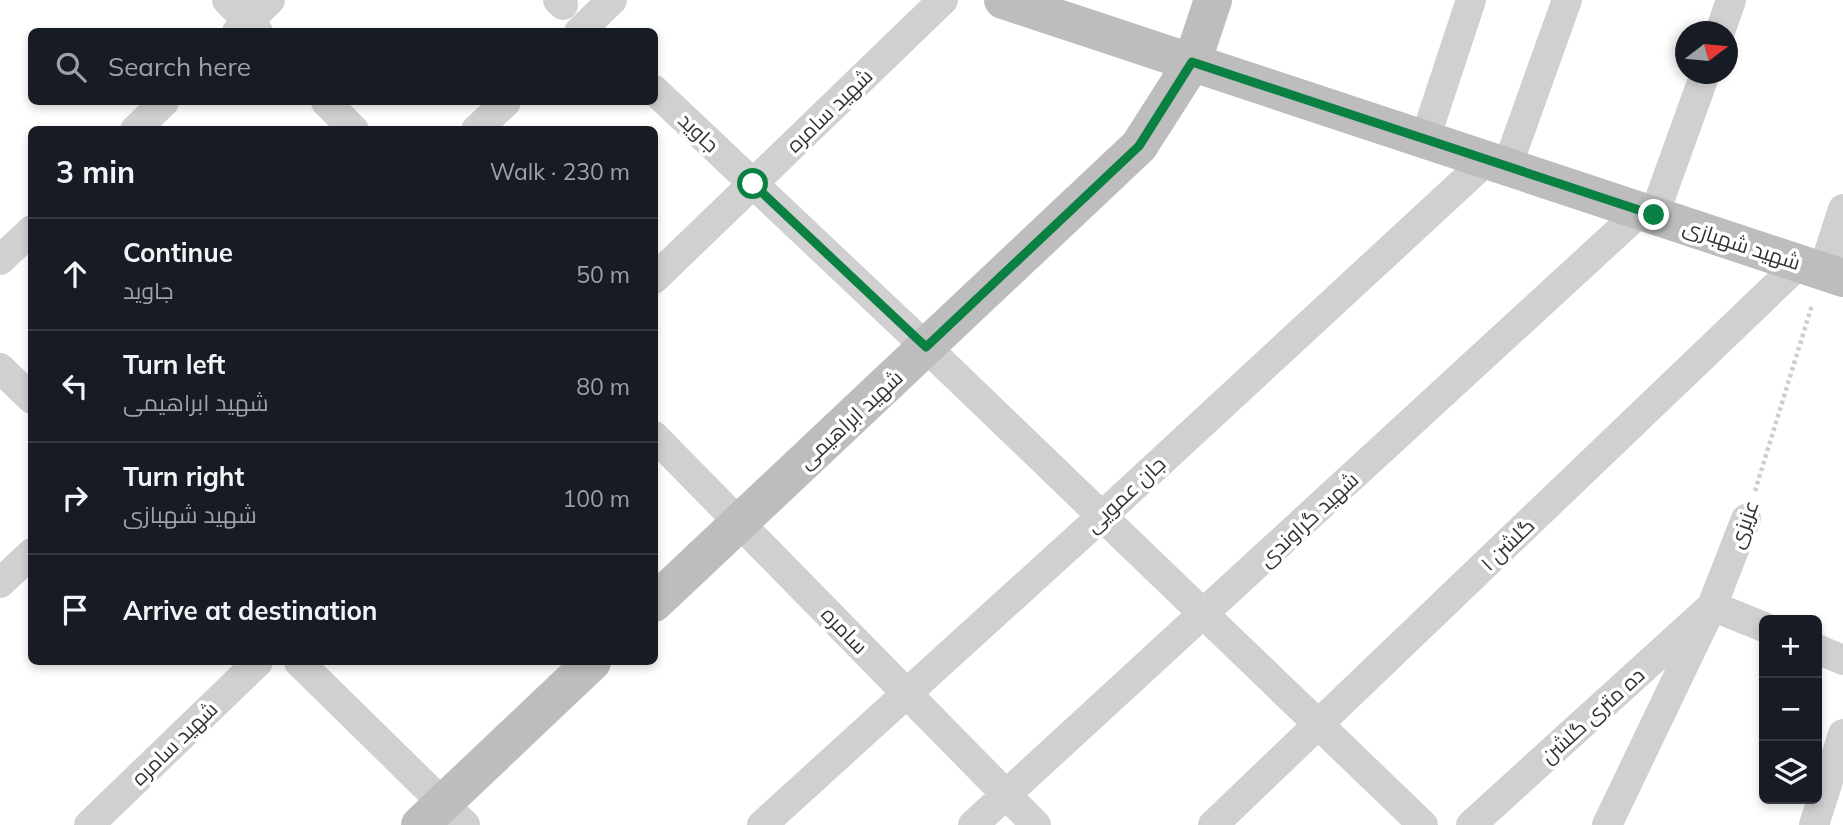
<!DOCTYPE html>
<html lang="en">
<head>
<meta charset="utf-8">
<style>
	:root { --surface:#171b24; --page:#20242c; --text:#f1f3f6; --muted:#9ea1a6; --line:#363941 }
	body { margin:0; font-family:Mulish,Cairo,sans-serif; background:var(--page); color:var(--text) }
	.controls { position:absolute; right:21px; bottom:21px; display:grid; overflow:hidden; border-radius:10px; box-shadow:0 4px 10px #0003 }
	.controls button { width:63px; height:63px; display:grid; place-items:center; padding:0; border:0; border-bottom:2px solid var(--line); background:var(--surface); color:var(--text); font:35px sans-serif }
	.compass { position:absolute; left:1675px; top:21px; width:63px; height:63px; border-radius:50%; background:var(--surface); box-shadow:0 4px 10px #0003; rotate:74deg }
	.stop { position:absolute; width:21px; height:21px; margin:-16px; border:5px solid #0b8043; border-radius:50%; background:#fff }
	.stop.end { background:#0b8043; border-color:#fff; box-shadow:0 2px 7px #0008 }
	.list { margin:0; padding:0; list-style:none }
	h2 { display:flex; justify-content:space-between; align-items:center; height:91px; margin:0; padding:0 28px; font-size:30px }
	h2 small { font-size:23px; font-weight:400; color:var(--muted) }
	.list li { display:grid; grid-template-columns:46px 1fr auto; gap:21px; align-items:center; box-sizing:border-box; height:112px; padding:0 28px; border-top:2px solid var(--line) }
	.list b { display:block; font-size:26px; white-space:nowrap }
	.list p { margin:0; font-size:23px; white-space:nowrap; color:var(--muted) }
	.list em { font-size:23px; font-style:normal; color:var(--muted) }
	.icon { flex:none; width:38px; height:38px; fill:none; stroke:currentColor; stroke-width:2; stroke-linecap:round; stroke-linejoin:round }
	.map { position:relative; flex:none; width:1843px; height:825px; overflow:hidden }
	.search { position:absolute; background:var(--surface); box-shadow:0 4px 10px #0003; left:28px; top:28px; width:630px; height:77px; display:flex; align-items:center; gap:18px; box-sizing:border-box; padding:0 24px; border-radius:10px; color:var(--muted); font-size:26px }
	.panel { position:absolute; background:var(--surface); box-shadow:0 4px 10px #0003; left:28px; top:126px; width:630px; height:539px; border-radius:10px }
	.map>svg:first-child { display:block }
</style>
</head>
<body>
<div class="map">
<svg width="1843" height="825" viewBox="0 0 1843 825">
	<rect width="100%" height="100%" fill="#fff"/>
	<g fill="none" stroke-linecap="round" stroke-linejoin="round">
		<path stroke="#cdcdcd" stroke-width="4.5" stroke-dasharray="3.5 3.5" stroke-linecap="butt" d="M 1755,491 L 1812,305"/>
		<path stroke="#d0d0d0" stroke-width="30" d="M 227,0 L 258,32
			M 558,0 L 563,5
			M 237,32 L 270,0
			M 579,32 L 612,0
			M 1720,32 L 1731,0
			M 654,90 L 926,347 L 1423,825
			M 326,102 L 354,130
			M 135,130 L 164,102
			M 476,130 L 506,102
			M 1425,139 L 1471,0
			M 1507,167 L 1567,0
			M 1654,215 L 1705,74
			M 0,260 L 32,230
			M 1823,271 L 1843,209
			M 654,279 L 943,0
			M 0,368 L 32,399
			M 654,436 L 1036,825
			M 0,583 L 32,553
			M 1817,649 L 1843,660
			M 299,662 L 465,825
			M 89,825 L 258,662
			M 762,825 L 1102,516 L 1487,160
			M 973,825 L 1641,211
			M 1213,825 L 1800,263
			M 1471,825 L 1712,606 L 1764,627
			M 1607,825 L 1712,606 L 1746,519
			M 1814,825 L 1843,734"/>
		<path stroke="#bdbdbd" stroke-width="38" d="M 1003,0 L 1843,278
			M 654,603 L 1139,146 L 1192,63 L 1213,0
			M 420,825 L 592,662"/>
	</g>
	<g fill="none" stroke-linecap="round" stroke-linejoin="round">
		<path stroke="#0b8043" stroke-width="9" d="M 753,184 L 926,347 L 1139,146 L 1192,62 L 1654,215"/>
	</g>
	<g text-anchor="middle" dominant-baseline="central" stroke-width="7" stroke-linejoin="round" paint-order="stroke">
		<g font-size="21" fill="#333" stroke="#fff">
			<text transform="translate(829 110) rotate(-44)">شهید سامره</text>
			<text transform="translate(699 132) rotate(43)">جاوید</text>
			<text transform="translate(1742 244) rotate(18)">شهید شهبازی</text>
			<text transform="translate(850 419) rotate(-43)">شهید ابراهیمی</text>
			<text transform="translate(1125 494) rotate(-43)">جان عمویی</text>
			<text transform="translate(1308 519) rotate(-43)">شهید گراوندی</text>
			<text transform="translate(1743 524) rotate(-70)">عزیزی</text>
			<text transform="translate(1507 544) rotate(-44)">گلشن ۱</text>
			<text transform="translate(845 630) rotate(46)">سامره</text>
			<text transform="translate(1592 715) rotate(-42)">ده متری گلشن</text>
			<text transform="translate(174 743) rotate(-44)">شهید سامره</text>
		</g>
	</g>
</svg>
<div class="controls">
<button>+</button>
<button>−</button>
<button><svg class="icon" aria-label="layers" viewBox="0 0 24 24"><path d="M12 4l9 5-9 5-9-5zM3 14l9 5 9-5"/></svg></button>
</div>
<svg class="compass" viewBox="-18 -18 36 36"><path d="M0-13l5 13h-10z" fill="#e53935"/><path d="M0 13l5-13h-10z" fill="#9ea1a6"/></svg>
<div class="stop" style="left:753px;top:184px"></div>
<div class="stop end" style="left:1654px;top:215px"></div>
<div class="search"><svg class="icon" aria-label="search" viewBox="0 0 24 24"><circle cx="10" cy="10" r="6"/><path d="M15 15l6 6"/></svg>Search here</div>
<section class="panel">
<h2>3 min<small>Walk · 230 m</small></h2>
<ul class="list">
<li><svg class="icon" aria-label="ahead" viewBox="0 0 24 24"><path d="M12 20V5M6 11l6-6 6 6"/></svg><div><b>Continue</b><p>جاوید</p></div><em>50 m</em></li>
<li><svg class="icon" aria-label="left" viewBox="0 0 24 24"><path d="M17 20v-9H6M10 6l-5 5 5 5"/></svg><div><b>Turn left</b><p>شهید ابراهیمی</p></div><em>80 m</em></li>
<li><svg class="icon" aria-label="right" viewBox="0 0 24 24"><path d="M7 20v-9h11M14 6l5 5-5 5"/></svg><div><b>Turn right</b><p>شهید شهبازی</p></div><em>100 m</em></li>
<li><svg class="icon" aria-label="arrive" viewBox="0 0 24 24"><path d="M6 21V4h12l-3 4 3 4H6"/></svg><div><b>Arrive at destination</b></div></li>
</ul>
</section>
</div>
</body>
</html>
